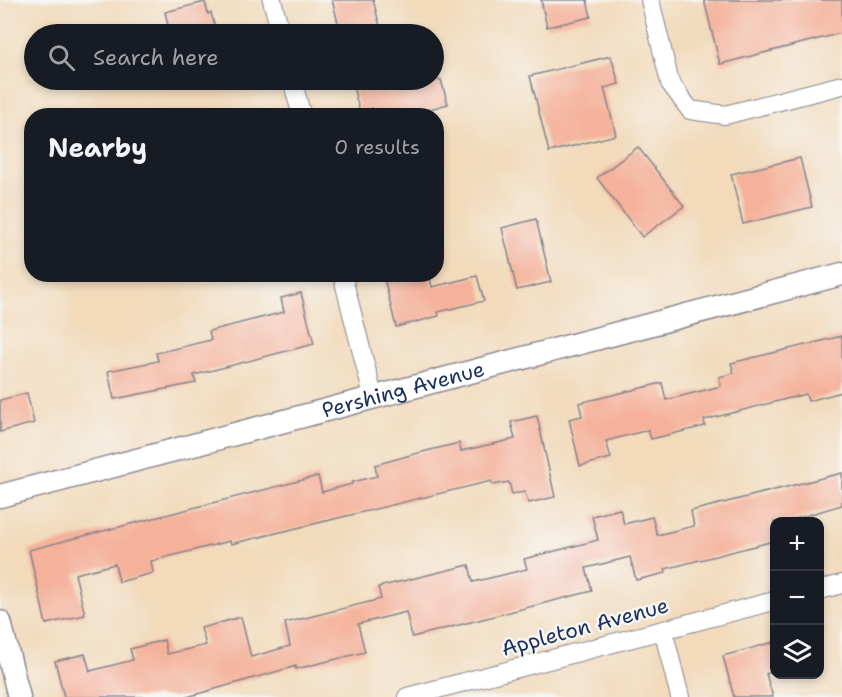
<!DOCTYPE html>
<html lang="en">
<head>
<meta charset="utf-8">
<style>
	:root { --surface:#171b24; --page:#242831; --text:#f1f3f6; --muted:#9ea1a6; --line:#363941 }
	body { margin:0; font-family:"Shantell Sans",sans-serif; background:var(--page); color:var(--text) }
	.controls { position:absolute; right:18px; bottom:18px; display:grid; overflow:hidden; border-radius:12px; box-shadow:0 3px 9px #0003 }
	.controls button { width:54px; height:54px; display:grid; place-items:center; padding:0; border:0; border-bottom:2px solid var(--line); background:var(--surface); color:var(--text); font:30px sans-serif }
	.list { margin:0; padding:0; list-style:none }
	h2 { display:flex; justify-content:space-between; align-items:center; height:78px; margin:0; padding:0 24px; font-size:26px }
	h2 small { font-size:20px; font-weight:400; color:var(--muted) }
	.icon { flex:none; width:33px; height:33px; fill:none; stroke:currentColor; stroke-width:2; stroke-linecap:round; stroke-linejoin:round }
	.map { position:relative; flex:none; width:842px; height:697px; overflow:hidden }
	.search { position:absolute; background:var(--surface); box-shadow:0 3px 9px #0003; left:24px; top:24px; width:420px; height:66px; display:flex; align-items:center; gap:15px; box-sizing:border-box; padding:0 21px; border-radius:33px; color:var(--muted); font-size:22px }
	.panel { position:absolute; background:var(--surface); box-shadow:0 3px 9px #0003; left:24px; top:108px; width:420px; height:174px; border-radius:24px }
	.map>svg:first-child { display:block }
</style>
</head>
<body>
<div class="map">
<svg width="842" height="697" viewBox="0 0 842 697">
	<rect width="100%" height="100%" fill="#f6f6f2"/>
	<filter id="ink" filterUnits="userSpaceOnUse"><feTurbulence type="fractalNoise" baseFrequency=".0167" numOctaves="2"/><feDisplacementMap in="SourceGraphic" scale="12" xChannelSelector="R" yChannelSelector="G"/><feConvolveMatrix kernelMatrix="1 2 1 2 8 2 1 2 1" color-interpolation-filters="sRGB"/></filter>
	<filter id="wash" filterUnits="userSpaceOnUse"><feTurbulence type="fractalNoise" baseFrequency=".008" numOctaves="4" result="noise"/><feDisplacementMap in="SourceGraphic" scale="24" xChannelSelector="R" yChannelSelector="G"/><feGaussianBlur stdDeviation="1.35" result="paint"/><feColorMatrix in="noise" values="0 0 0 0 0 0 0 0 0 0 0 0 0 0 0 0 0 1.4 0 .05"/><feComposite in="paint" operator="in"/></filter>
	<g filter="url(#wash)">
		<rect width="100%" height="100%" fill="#f2dabb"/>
		<g id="blocks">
			<path fill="#f5b19a" d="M 332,0 L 373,0 L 382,34 L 341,34 Z
				M 541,0 L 587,0 L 591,17 L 547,27 Z
				M 704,0 L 842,0 L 842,33 L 720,64 Z
				M 205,2 L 208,14 L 211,13 L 217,34 L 170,34 L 165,12 Z
				M 611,56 L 619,84 L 604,88 L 616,135 L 549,152 L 530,76 Z
				M 351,80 L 441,80 L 448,104 L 404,116 L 375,116 L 373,108 L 360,112 Z
				M 638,147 L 684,206 L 642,237 L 597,178 Z
				M 800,158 L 812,207 L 743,224 L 731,174 Z
				M 536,219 L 551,282 L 517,290 L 502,228 Z
				M 383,274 L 429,274 L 432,287 L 477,276 L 484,301 L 438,312 L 439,316 L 396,327 Z
				M 301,293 L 314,344 L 194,375 L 196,383 L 114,399 L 108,371 L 158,361 L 156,353 L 211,340 L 209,331 L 284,312 L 281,298 Z
				M 842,336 L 842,392 L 808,401 L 806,394 L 704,420 L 705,426 L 651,439 L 648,430 L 606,441 L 611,458 L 580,466 L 569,419 L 582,416 L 579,403 L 662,383 L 666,400 L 721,386 L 719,377 L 734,373 L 731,363 Z
				M 27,393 L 34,423 L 0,432 L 0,400 Z
				M 537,416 L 555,497 L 528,503 L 525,492 L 512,494 L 509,482 L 493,485 L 491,481 L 231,544 L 230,541 L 151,561 L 153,573 L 119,582 L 115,564 L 75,574 L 85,615 L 46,624 L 29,550 L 318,476 L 322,492 L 352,484 L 352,482 L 377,476 L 375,465 L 414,454 L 459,443 L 461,451 L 515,439 L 511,422 Z
				M 842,473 L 842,505 L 794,519 L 794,522 L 774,522 L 774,541 L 665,569 L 666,573 L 636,580 L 630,557 L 586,568 L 592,591 L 412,637 L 406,612 L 358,624 L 365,652 L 296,669 L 296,666 L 187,697 L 64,697 L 55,661 L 85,654 L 90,671 L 133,660 L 130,649 L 164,640 L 167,654 L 206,645 L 201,628 L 241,617 L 251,657 L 290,646 L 285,623 L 381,599 L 378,587 L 469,565 L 473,582 L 527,569 L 524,559 L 598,540 L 592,516 L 620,509 L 624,524 L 652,517 L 657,535 L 694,526 L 691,511 Z
				M 774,642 L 774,671 L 766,674 L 773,697 L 734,697 L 723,656 Z"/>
		</g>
	</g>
	<g filter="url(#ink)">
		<use href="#blocks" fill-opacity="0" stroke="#86848c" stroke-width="1.5"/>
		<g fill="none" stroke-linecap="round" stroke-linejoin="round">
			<defs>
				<path id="minor" d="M 272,0 L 281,34
					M 650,0 L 670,83 L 690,110 L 725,115 L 842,85
					M 292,80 L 302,116
					M 342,274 L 373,396
					M 820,590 L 842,584
					M 663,630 L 680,697
					M 407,697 L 774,601"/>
				<g id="tertiary">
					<path id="s1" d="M 0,496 L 842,274"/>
					<path d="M 0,622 L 19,697"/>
				</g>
			</defs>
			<use href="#minor" stroke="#86848c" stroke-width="20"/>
			<use href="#tertiary" stroke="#86848c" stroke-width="25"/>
			<use href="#minor" stroke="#fff" stroke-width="18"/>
			<use href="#tertiary" stroke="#fff" stroke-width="22"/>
		</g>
	</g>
	<g text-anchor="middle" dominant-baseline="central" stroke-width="5" stroke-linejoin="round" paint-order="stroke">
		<g font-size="21" fill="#1b2f5e" stroke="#f6f6f2">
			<text stroke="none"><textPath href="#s1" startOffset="417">Pershing Avenue</textPath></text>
			<text transform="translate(585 627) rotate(-15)">Appleton Avenue</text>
		</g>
	</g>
</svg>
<div class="controls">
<button>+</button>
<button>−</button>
<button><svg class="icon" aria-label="layers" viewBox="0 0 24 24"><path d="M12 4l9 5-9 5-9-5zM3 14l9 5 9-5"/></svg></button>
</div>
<div class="search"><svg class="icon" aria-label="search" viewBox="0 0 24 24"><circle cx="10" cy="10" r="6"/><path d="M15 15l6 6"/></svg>Search here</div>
<section class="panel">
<h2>Nearby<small>0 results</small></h2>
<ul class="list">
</ul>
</section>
</div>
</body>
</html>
